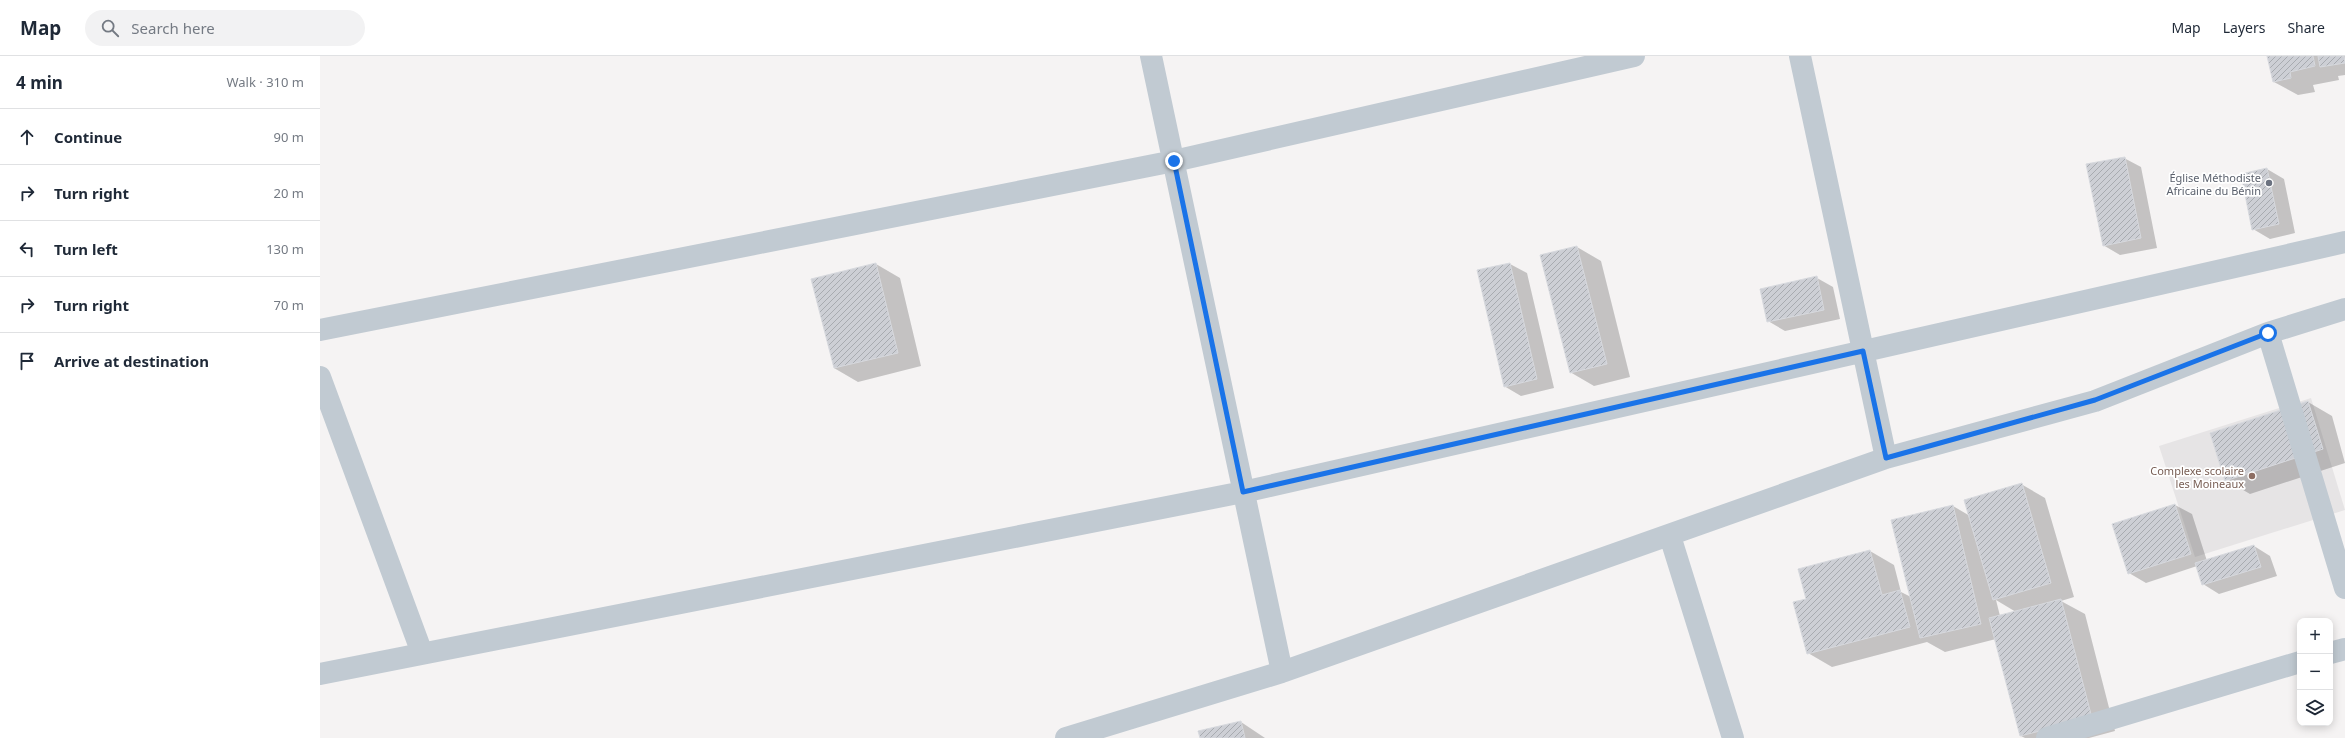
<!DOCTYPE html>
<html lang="en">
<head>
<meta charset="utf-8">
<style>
	:root { --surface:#fff; --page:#f2f2f3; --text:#1f2937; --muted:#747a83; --line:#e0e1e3 }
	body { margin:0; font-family:"Noto Sans",sans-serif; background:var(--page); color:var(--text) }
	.controls { position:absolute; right:12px; bottom:12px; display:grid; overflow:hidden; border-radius:8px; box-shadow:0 2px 10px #0003 }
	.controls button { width:36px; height:36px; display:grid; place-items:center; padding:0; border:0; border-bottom:1px solid var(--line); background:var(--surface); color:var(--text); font:20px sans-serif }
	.stop { position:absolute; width:12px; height:12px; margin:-9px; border:3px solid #1a73e8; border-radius:50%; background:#fff }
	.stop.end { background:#1a73e8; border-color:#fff; box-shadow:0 1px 4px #0008 }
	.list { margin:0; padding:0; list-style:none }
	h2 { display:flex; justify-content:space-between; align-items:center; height:52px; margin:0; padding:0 16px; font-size:17px }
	h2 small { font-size:13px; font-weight:400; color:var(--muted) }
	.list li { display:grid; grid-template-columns:26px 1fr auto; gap:12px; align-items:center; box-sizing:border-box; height:56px; padding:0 16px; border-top:1px solid var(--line) }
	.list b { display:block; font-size:15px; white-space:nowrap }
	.list em { font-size:13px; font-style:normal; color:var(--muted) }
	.icon { flex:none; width:22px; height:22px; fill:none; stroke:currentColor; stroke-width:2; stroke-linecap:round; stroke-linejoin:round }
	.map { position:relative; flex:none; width:2025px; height:682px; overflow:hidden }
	header { display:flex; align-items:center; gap:24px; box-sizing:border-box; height:56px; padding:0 20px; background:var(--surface); border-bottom:1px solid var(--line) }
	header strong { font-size:19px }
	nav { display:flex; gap:22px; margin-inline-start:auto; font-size:14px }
	.search { width:280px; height:36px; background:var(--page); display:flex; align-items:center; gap:10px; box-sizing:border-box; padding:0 14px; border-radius:22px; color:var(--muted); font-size:15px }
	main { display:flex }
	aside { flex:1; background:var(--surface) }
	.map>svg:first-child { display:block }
</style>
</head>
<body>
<header>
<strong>Map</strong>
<div class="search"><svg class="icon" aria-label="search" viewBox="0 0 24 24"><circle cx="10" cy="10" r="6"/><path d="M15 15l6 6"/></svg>Search here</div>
<nav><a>Map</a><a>Layers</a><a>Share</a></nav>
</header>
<main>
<aside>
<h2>4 min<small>Walk · 310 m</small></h2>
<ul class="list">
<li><svg class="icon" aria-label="ahead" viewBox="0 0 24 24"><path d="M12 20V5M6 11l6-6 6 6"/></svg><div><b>Continue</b></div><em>90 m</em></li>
<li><svg class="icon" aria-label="right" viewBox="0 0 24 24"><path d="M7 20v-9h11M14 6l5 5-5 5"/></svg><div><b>Turn right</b></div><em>20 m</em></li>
<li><svg class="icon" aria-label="left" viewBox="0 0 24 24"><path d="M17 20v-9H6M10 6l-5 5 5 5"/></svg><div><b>Turn left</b></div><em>130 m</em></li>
<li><svg class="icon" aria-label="right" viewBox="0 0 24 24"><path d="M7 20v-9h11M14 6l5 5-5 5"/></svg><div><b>Turn right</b></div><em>70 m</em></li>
<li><svg class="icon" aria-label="arrive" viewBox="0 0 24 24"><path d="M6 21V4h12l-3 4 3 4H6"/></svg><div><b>Arrive at destination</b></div></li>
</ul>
</aside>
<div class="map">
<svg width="2025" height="682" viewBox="0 0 2025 682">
	<defs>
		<pattern id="building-hatch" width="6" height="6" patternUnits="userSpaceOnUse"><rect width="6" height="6" fill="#cdcfd5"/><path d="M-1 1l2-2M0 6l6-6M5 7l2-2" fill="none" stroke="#a8abb0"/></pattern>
	</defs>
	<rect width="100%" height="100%" fill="#f5f3f3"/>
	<path fill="#e6e4e5" d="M 1991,342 L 2025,454 L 1875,501 L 1839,390 Z"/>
	<path fill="#0003" fill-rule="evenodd" d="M 1948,0 L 2025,0 L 2025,19 L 2018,20 L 2019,24 L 1993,29 L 1995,36 L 1978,39 L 1954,26 Z
		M 1804,102 L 1821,111 L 1837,192 L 1800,199 L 1783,189 Z
		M 1947,113 L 1964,123 L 1975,177 L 1950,183 L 1933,173 Z
		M 1257,191 L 1281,205 L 1310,321 L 1274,330 L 1250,316 Z
		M 556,208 L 580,222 L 601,310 L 538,326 L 514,312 Z
		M 1190,208 L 1207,217 L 1234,332 L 1201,340 L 1184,330 L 1158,215 Z
		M 1497,222 L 1513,231 L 1520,263 L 1465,275 L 1448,265 Z
		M 1988,346 L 2012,360 L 2025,407 L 1930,438 L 1906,424 Z
		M 1701,428 L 1725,442 L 1754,541 L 1741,545 L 1765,558 L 1795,675 L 1769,682 L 1705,682 L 1701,680 L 1676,583 L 1625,596 L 1607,586 L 1512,611 L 1488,597 L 1487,543 L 1550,495 L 1574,509 L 1581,536 L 1591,541 L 1633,450 L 1650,460 ZM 1676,544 L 1696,556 L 1680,560 Z
		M 1855,449 L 1872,458 L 1887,505 L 1934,490 L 1950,500 L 1957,520 L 1899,538 L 1883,528 L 1877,510 L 1826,527 L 1809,517 L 1793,469 Z
		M 921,666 L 945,682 L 881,682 Z"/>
	<path fill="url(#building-hatch)" stroke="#d7d9de" d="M 1947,0 L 1993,0 L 1995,10 L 1970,16 L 1971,22 L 1953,26 Z
		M 1998,0 L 2024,0 L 2025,7 L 2000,11 Z
		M 1805,101 L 1821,182 L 1783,190 L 1766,108 Z
		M 1947,112 L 1959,168 L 1932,174 L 1921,118 Z
		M 1257,190 L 1287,308 L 1250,317 L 1220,199 Z
		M 556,207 L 578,297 L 514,312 L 491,223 Z
		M 1190,207 L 1217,323 L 1184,331 L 1157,214 Z
		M 1497,220 L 1504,254 L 1447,266 L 1440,233 Z
		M 1988,345 L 2003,393 L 1905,425 L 1890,377 Z
		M 1702,427 L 1731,527 L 1673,544 L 1644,444 Z
		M 1855,448 L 1871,498 L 1808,518 L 1792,468 Z
		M 1633,449 L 1661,568 L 1600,582 L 1571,464 Z
		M 1934,489 L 1941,511 L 1882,529 L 1875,507 Z
		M 1550,494 L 1562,539 L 1580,534 L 1590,571 L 1487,598 L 1473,546 L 1486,543 L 1478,513 Z
		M 1741,543 L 1772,662 L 1700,680 L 1669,562 Z
		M 921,665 L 925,682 L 880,682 L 878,675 Z"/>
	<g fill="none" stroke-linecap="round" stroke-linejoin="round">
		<path stroke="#c1cad2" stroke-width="22" d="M 831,0 L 962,616
			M 1480,0 L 1566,402
			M 0,274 L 854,105 L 1314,0
			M 1948,277 L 2025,532
			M 0,321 L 102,597
			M 1350,480 L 1413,682
			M 2010,597 L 2025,593
			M 0,618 L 923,436 L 2025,186
			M 746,682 L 962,616 L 1566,402 L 1775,345 L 1948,277 L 2025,253
			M 1727,682 L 1980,606"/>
	</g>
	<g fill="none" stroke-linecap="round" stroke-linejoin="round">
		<path stroke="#1a73e8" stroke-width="5" d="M 854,105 L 923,436 L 1543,295 L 1566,402 L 1775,344 L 1948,277"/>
	</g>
	<circle fill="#6b7280" stroke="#fff" stroke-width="1.5" cx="1949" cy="127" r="4"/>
	<circle fill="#8d6e63" stroke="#fff" stroke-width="1.5" cx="1932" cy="420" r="4"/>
	<g text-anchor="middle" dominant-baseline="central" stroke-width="3.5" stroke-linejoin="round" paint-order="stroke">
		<g font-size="11" fill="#5b616d" stroke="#fff" text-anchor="end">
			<text x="1941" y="121">Église Méthodiste<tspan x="1941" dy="13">Africaine du Bénin</tspan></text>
		</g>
		<g font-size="11" fill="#785e54" stroke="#fff" text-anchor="end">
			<text x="1924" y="414">Complexe scolaire<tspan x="1924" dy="13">les Moineaux</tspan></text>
		</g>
	</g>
</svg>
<div class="controls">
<button>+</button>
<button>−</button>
<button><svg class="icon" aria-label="layers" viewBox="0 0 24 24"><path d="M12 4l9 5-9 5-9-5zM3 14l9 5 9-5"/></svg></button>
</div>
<div class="stop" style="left:1948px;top:277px"></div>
<div class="stop end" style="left:854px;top:105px"></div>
</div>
</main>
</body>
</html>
